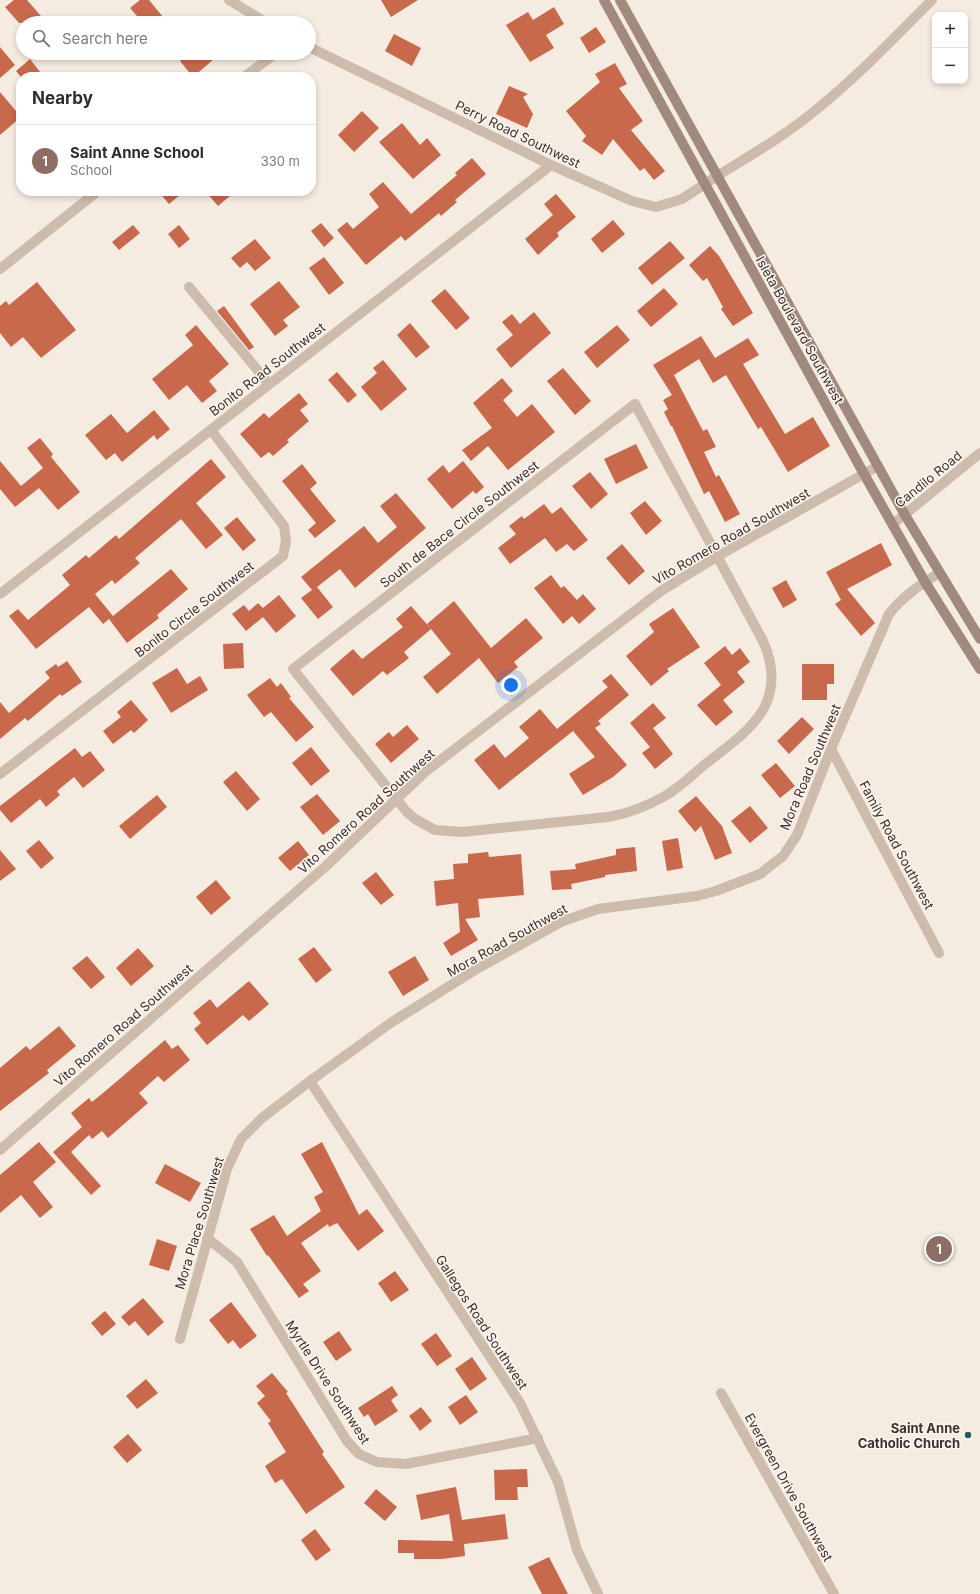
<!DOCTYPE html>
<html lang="en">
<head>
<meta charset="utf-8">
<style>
	:root { --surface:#fff; --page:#f7f7f7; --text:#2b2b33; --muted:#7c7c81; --line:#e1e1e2; --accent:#111827 }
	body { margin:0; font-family:Inter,sans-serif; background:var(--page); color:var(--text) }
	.controls { position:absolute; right:12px; top:12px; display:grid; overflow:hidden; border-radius:8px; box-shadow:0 2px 6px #0003 }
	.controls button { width:36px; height:36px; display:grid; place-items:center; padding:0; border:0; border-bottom:1px solid var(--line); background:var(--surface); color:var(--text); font:20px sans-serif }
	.you { position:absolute; left:511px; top:685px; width:14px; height:14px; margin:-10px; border:3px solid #fff; border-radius:50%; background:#1a73e8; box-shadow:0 0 0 6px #1a73e833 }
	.badge { display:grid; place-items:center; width:26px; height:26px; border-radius:50%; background:var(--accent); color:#fff; font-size:13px; font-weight:700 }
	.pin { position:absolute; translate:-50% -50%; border:2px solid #fff; box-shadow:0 1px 4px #0006 }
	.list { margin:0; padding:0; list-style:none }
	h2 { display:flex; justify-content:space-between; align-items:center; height:52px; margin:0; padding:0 16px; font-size:17px }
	h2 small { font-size:13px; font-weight:400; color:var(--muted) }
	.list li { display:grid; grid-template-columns:26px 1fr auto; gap:12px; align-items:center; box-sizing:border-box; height:72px; padding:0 16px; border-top:1px solid var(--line) }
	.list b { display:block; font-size:15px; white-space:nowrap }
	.list p { margin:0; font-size:13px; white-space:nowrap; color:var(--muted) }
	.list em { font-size:13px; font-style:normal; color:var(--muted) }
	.icon { flex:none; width:22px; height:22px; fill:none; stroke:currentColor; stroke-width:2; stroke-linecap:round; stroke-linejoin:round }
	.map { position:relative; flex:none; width:980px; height:1594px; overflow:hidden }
	.search { position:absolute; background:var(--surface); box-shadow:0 2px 6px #0003; left:16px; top:16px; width:300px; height:44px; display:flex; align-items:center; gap:10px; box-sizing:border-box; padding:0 14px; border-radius:22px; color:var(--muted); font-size:15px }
	.panel { position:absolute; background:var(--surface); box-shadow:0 2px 6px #0003; left:16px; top:72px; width:300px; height:124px; border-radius:16px }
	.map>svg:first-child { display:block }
</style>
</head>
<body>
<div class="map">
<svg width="980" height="1594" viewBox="0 0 980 1594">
	<rect width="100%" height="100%" fill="#f4ebe1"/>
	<path fill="#c8694b" d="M 14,0 L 27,0 L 47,23 L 19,23 L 5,7 Z
		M 140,0 L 149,0 L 168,23 L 143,23 L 130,8 Z
		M 381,0 L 418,0 L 391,17 Z
		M 554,7 L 564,24 L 546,35 L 554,48 L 530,62 L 506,25 L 528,12 L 533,20 Z
		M 596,27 L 606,42 L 589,53 L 580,38 Z
		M 394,34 L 421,48 L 412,66 L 385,51 Z
		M 0,47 L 15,65 L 0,78 Z
		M 190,53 L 221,53 L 193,77 L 180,61 Z
		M 30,59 L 44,77 L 21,77 L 16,71 Z
		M 615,63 L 627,84 L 619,88 L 643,121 L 631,130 L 665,171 L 654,180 L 644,168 L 640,171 L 613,139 L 602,155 L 582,141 L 586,136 L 566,111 L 600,82 L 595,74 Z
		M 509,86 L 528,94 L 523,97 L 533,114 L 527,128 L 496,114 Z
		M 0,92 L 21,117 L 0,135 Z
		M 362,111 L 379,128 L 354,152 L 338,135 Z
		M 402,123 L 420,145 L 427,138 L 441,155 L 413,179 L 379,142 Z
		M 472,158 L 486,174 L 455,200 L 457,202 L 441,216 L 439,213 L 405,241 L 401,236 L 366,265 L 337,230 L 347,222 L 353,229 L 379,207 L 369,194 L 383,182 L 411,214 L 457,175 L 455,173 Z
		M 158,191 L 185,191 L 169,204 Z
		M 205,191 L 236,191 L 218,206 Z
		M 556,194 L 576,217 L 557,233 L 559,236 L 538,255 L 525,239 L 553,215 L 544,204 Z
		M 613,220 L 625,234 L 602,253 L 591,239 Z
		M 321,223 L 334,238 L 324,247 L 311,231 Z
		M 133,225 L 140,233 L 119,250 L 112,242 Z
		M 179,225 L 190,239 L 179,248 L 168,234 Z
		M 255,239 L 271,258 L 255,271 L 247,262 L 240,268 L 231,258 Z
		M 670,241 L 685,258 L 652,285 L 638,268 Z
		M 710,246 L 719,256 L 753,313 L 733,326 L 721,309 L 723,307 L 707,278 L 703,281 L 689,265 Z
		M 324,257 L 344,283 L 329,295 L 309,268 Z
		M 279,281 L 300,307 L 283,320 L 288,326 L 275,336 L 250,304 Z
		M 37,282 L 76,330 L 41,358 L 23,337 L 11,347 L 0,333 L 0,306 L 6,301 L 9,305 Z
		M 664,288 L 678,304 L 651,327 L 637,311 Z
		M 445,289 L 470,318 L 456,330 L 431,301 Z
		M 224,306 L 254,347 L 249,350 L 217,311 Z
		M 534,312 L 551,333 L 511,368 L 496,349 L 513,335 L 502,322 L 512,314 L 520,324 Z
		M 410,323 L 430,347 L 416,358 L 397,335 Z
		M 196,325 L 229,364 L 209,381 L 217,391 L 202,403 L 187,385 L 169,400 L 152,379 L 193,345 L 185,335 Z
		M 617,325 L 630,340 L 597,368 L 584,352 Z
		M 701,336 L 715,358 L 748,338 L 759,355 L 743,364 L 785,434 L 813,417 L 830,446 L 788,472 L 761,427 L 758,429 L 726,375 L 713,383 L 699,359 L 674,375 L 703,431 L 707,429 L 716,447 L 704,452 L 716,477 L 719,475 L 740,514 L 725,522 L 709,491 L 704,494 L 672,426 L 671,426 L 664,412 L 668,409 L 663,400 L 672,395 L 653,365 Z
		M 383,360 L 407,389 L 381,411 L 361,387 L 377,373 L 373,368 Z
		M 563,368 L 591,401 L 575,415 L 547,381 Z
		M 337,372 L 357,395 L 348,403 L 328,380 Z
		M 502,378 L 513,391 L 503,400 L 517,417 L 532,404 L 555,432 L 508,470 L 488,446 L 471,461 L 462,450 L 492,428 L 473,403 Z
		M 299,393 L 308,404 L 300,410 L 309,421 L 287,440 L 289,442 L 273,456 L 269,452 L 261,458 L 240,434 L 264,413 L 269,418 Z
		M 154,410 L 170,429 L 157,440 L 154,435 L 122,462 L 115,453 L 106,460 L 85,435 L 111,414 L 127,433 Z
		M 40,438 L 53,454 L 51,457 L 80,492 L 58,510 L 39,488 L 15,507 L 0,489 L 0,461 L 21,486 L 43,468 L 27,448 Z
		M 636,444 L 648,468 L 616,484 L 604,459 Z
		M 211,459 L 226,477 L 196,503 L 223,535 L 206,549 L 181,519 L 135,558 L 140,563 L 115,584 L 112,580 L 95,594 L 113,616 L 171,569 L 188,589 L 157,615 L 159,618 L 127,643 L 109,619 L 103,624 L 89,607 L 36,649 L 9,616 L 18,609 L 28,620 L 70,585 L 62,575 L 86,555 L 89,558 L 116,535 L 119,539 Z
		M 463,461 L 484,487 L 476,494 L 473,491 L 452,509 L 427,479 L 443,465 L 449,473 Z
		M 302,464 L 317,483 L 310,489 L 336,521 L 315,538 L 308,530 L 316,523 L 282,481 Z
		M 590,472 L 608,494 L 591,509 L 572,486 Z
		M 396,493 L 426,528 L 355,588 L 340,569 L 317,587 L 333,607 L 318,619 L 301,598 L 312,590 L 301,577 L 364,526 L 378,543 L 397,527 L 380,506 Z
		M 645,501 L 662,521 L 646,535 L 630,513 Z
		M 544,504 L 552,514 L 561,507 L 588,540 L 574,551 L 567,544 L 556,552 L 545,538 L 510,564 L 498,548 L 516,534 L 509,526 L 522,516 L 524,519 Z
		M 237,517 L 256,540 L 243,551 L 224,528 Z
		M 881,543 L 892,565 L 847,589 L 875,623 L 861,636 L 835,604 L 841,600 L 826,572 Z
		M 622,544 L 645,571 L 629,585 L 606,558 Z
		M 551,575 L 561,588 L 564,586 L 577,600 L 583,594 L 596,609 L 579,624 L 572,616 L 563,624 L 534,588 Z
		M 786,580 L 797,600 L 783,608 L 772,588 Z
		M 279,595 L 296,616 L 276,633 L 263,617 L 246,631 L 232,614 L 244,605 L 249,611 L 258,603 L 263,608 Z
		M 454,601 L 491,648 L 526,618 L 543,638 L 514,662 L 518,667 L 498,683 L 479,658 L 437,694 L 423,677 L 451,654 L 427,624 Z
		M 411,606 L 431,629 L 404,652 L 409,658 L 387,675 L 383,671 L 353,696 L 330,669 L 353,649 L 362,659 L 403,627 L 396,619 Z
		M 673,608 L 700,647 L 667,669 L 669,671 L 651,686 L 626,656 L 654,632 L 649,624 Z
		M 243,643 L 244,668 L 224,669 L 223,644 Z
		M 725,646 L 732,655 L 740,648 L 750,662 L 737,672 L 745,682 L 723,700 L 733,712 L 716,726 L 697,705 L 721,685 L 704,663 Z
		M 67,661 L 82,682 L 62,696 L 60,694 L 28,721 L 25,718 L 0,739 L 0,702 L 9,713 L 50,678 L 45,672 L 56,664 L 58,667 Z
		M 802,664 L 834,664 L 834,684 L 827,684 L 827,700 L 802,700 Z
		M 177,668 L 187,684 L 200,676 L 208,690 L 171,713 L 152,683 Z
		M 611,674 L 629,695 L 598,721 L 601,724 L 595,728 L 627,765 L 613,777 L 583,795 L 569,774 L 595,757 L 573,731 L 499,790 L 474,760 L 494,744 L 505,758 L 529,738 L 519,727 L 540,709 L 557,729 L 608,687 L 602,681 Z
		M 270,678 L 277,687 L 281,683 L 291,697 L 289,698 L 314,727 L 296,742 L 271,712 L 264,717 L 247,695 Z
		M 131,700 L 148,720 L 134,733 L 131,730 L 113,744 L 103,731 L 121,717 L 117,712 Z
		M 653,703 L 666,718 L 653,728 L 673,754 L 655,769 L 642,753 L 650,747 L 630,723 Z
		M 802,717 L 814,729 L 789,754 L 777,741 Z
		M 407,725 L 419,739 L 391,763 L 375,744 L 389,732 L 393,737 Z
		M 311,747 L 330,771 L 311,786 L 292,763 Z
		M 75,748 L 82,757 L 90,751 L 105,770 L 83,788 L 74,777 L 57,791 L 60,795 L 46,807 L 40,799 L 11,823 L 0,810 L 0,806 Z
		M 776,763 L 795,786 L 780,798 L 761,775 Z
		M 236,771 L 260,799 L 247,811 L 223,782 Z
		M 317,794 L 340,821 L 323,835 L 300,807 Z
		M 157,795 L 167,807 L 130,839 L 119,826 Z
		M 696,796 L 722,826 L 732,853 L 715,860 L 701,826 L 695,832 L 678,811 Z
		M 750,806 L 768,828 L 750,843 L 731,821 Z
		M 678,838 L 683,868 L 667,871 L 662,841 Z
		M 39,840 L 54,858 L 41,869 L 26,851 Z
		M 298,841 L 309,855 L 290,871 L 278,858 Z
		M 635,847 L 637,871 L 605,875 L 605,877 L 571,884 L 572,889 L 552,890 L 550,871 L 576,869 L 575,864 L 616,855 L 616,849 Z
		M 0,850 L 16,869 L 0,881 Z
		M 488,852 L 489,857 L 521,854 L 524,895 L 478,899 L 480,917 L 465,919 L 478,940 L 451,956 L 443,943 L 460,932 L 458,903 L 436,906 L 434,881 L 454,879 L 453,864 L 468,863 L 468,854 Z
		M 376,872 L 394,895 L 381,905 L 362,883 Z
		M 216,880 L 231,898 L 211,915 L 196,897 Z
		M 314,947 L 332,970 L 316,983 L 298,959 Z
		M 138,948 L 154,966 L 131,986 L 116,968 Z
		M 87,956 L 105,977 L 91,989 L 72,968 Z
		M 415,956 L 429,980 L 403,996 L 388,972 Z
		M 249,981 L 269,1004 L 249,1021 L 243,1015 L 207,1045 L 194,1029 L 201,1023 L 193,1013 L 210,999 L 217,1008 Z
		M 59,1026 L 76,1046 L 47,1070 L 49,1073 L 0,1111 L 0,1068 L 26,1046 L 30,1050 Z
		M 165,1040 L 172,1049 L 178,1045 L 190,1060 L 164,1082 L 158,1076 L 139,1093 L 148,1103 L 108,1138 L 102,1131 L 92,1139 L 89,1135 L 71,1152 L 101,1186 L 91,1195 L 53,1152 L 82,1127 L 71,1113 L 89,1098 L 92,1102 L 109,1088 Z
		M 39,1142 L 56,1162 L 33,1182 L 53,1207 L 40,1218 L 21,1195 L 0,1213 L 0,1175 Z
		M 322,1142 L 359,1215 L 367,1209 L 384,1231 L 358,1251 L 337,1223 L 329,1227 L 328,1224 L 301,1243 L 321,1271 L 303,1284 L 309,1291 L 299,1298 L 268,1255 L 267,1256 L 250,1229 L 274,1215 L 287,1236 L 321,1211 L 314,1197 L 323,1192 L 301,1154 Z
		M 165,1164 L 201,1183 L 190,1202 L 155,1183 Z
		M 157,1239 L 177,1246 L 169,1271 L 149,1265 Z
		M 395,1271 L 409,1290 L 391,1302 L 378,1283 Z
		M 143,1298 L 164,1322 L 148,1336 L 135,1321 L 129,1326 L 121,1317 Z
		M 231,1302 L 257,1336 L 240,1349 L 233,1340 L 228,1344 L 209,1320 Z
		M 105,1311 L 116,1324 L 102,1336 L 91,1323 Z
		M 339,1331 L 352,1350 L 336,1361 L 323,1342 Z
		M 436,1333 L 452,1356 L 437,1366 L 421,1344 Z
		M 472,1357 L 487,1379 L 470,1391 L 455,1369 Z
		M 272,1373 L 288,1392 L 286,1393 L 324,1452 L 322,1454 L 345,1487 L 306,1514 L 282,1479 L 275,1483 L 265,1466 L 286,1452 L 268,1423 L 271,1421 L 257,1403 L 265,1396 L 256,1386 Z
		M 146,1379 L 158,1393 L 137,1409 L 126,1396 Z
		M 392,1386 L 398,1395 L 391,1400 L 398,1411 L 375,1426 L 368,1414 L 364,1417 L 358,1408 Z
		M 466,1395 L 478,1412 L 460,1425 L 448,1407 Z
		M 421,1407 L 432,1421 L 420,1431 L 409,1416 Z
		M 128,1434 L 142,1450 L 127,1463 L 113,1447 Z
		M 527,1469 L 528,1487 L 517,1487 L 518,1500 L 495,1500 L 494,1470 Z
		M 456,1487 L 462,1520 L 505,1514 L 508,1539 L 464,1544 L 465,1556 L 442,1559 L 414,1559 L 414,1553 L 398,1553 L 398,1540 L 453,1541 L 449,1514 L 421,1520 L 416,1495 Z
		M 376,1489 L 397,1507 L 385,1521 L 364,1503 Z
		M 315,1529 L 331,1550 L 316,1561 L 301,1540 Z
		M 549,1557 L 568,1594 L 542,1594 L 528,1567 Z"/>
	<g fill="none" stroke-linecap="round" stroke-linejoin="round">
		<path stroke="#cdbbac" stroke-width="10" d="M 244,77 L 276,53
			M 717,176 C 751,155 786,135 817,109 C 858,76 895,37 932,0
			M 0,269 L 98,191
			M 189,287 L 269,384
			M 635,404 L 763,641 C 772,661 775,683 766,704 C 754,730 725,748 703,766 C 691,776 679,788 665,796 C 647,806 628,814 608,817 L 462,832 L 435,830 L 415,819 L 406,811 L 293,669 Z
			M 893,524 L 980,453
			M 0,594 L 551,165
			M 831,749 L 939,953
			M 0,774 L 283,556 L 286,541 L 284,526 L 211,430
			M 310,1081 L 520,1403 L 558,1482 L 577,1550 L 598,1594
			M 0,1150 L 326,866 L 425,772 L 661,591 L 718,556 L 878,466
			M 207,1238 L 237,1262 L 347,1441 L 359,1454 L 377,1462 L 406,1464 L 538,1438
			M 180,1339 L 227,1169 L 241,1139 L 262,1118 L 310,1081 L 392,1022 L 475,970 L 563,921 L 598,909 L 697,896 L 716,891 L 760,874 L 783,856 L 797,835 L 831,749 L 889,614 C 903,596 920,585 939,573
			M 721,1393 L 834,1594"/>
		<path stroke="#cdbbac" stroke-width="10" d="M 229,0 L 267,23
			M 309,47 L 551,165 L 632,201 L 656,207 L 682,199 L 717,176"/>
		<path stroke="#a18a7d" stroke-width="10" d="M 604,0 L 864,474 L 925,582 L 980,669
			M 620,0 L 905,515 L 980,639"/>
	</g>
	<circle fill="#1f5a5e" stroke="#fbf5ee" stroke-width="1.5" cx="968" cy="1435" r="4"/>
	<g text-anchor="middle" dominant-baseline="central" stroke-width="3" stroke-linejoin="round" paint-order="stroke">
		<g font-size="13" fill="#3b302b" stroke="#fbf5ee">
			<text transform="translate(518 134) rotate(26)">Perry Road Southwest</text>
			<text transform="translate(800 330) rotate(61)">Isleta Boulevard Southwest</text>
			<text transform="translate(267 369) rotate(-38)">Bonito Road Southwest</text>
			<text transform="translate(928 479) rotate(-39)">Candilo Road</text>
			<text transform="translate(459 524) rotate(-38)">South de Bace Circle Southwest</text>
			<text transform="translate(731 536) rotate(-30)">Vito Romero Road Southwest</text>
			<text transform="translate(194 609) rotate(-38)">Bonito Circle Southwest</text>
			<text transform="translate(810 767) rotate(-67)">Mora Road Southwest</text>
			<text transform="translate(366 811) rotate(-42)">Vito Romero Road Southwest</text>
			<text transform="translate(897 845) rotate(62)">Family Road Southwest</text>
			<text transform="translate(507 940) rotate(-29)">Mora Road Southwest</text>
			<text transform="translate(123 1025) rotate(-41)">Vito Romero Road Southwest</text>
			<text transform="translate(199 1223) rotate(-73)">Mora Place Southwest</text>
			<text transform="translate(482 1322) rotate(57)">Gallegos Road Southwest</text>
			<text transform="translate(328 1382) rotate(57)">Myrtle Drive Southwest</text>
			<text transform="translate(789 1487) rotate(61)">Evergreen Drive Southwest</text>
		</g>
		<g font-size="13" font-weight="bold" fill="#3b302b" stroke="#fbf5ee" text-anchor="end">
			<text x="960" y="1428">Saint Anne<tspan x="960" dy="15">Catholic Church</tspan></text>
		</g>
	</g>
</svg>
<div class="controls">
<button>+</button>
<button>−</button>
</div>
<div class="you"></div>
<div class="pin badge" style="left:939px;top:1249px;background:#8d6e63">1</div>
<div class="search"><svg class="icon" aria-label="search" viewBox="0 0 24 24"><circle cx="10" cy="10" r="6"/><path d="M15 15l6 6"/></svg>Search here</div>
<section class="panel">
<h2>Nearby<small></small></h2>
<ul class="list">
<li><span class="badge" style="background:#8d6e63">1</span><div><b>Saint Anne School</b><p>School</p></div><em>330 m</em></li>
</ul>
</section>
</div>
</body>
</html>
